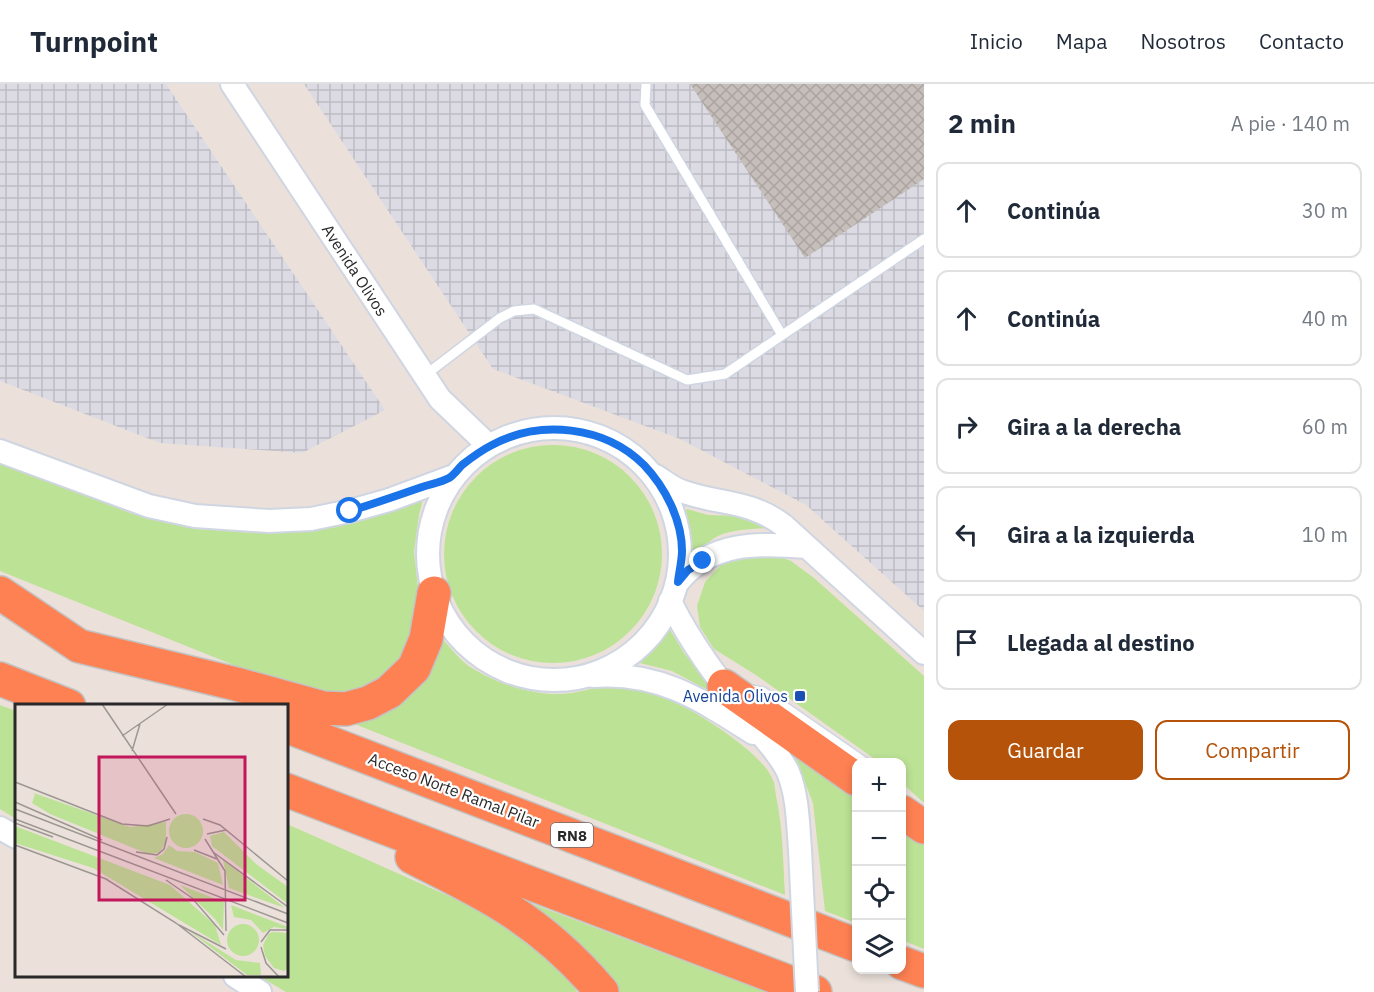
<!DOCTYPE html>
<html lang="es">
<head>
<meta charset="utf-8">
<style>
	:root { --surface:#fff; --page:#f2f2f3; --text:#1f2937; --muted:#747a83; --line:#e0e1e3; --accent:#b45309 }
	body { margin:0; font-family:"IBM Plex Sans",sans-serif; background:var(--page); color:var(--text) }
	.controls { position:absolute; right:18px; bottom:18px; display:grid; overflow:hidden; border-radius:12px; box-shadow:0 3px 9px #0003 }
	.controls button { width:54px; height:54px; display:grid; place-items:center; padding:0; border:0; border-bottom:2px solid var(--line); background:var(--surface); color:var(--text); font:30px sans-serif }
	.stop { position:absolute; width:18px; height:18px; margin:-14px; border:4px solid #1a73e8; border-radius:50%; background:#fff }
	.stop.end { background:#1a73e8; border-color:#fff; box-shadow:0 2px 6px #0008 }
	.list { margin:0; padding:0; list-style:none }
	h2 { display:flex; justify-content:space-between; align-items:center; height:78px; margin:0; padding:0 24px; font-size:26px }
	h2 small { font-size:20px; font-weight:400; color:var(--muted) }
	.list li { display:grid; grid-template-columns:39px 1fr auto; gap:18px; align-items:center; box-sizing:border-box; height:96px; margin:0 12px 12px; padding:0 12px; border:2px solid var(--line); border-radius:12px }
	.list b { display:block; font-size:22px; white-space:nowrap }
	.list em { font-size:20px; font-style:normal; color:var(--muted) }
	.actions { display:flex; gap:12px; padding:18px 24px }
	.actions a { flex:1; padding:14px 0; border:2px solid var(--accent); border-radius:12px; text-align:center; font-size:21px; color:var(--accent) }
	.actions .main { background:var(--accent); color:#fff }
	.icon { flex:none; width:33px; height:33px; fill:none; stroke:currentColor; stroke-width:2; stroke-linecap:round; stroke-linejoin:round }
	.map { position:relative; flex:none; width:924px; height:908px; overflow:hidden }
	header { display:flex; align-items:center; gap:36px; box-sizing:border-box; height:84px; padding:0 30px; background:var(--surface); border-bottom:2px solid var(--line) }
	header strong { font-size:28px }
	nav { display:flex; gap:33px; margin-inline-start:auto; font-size:21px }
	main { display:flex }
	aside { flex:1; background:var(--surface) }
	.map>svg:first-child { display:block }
</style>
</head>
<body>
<header>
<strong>Turnpoint</strong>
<nav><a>Inicio</a><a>Mapa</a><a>Nosotros</a><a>Contacto</a></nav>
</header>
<main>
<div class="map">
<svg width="924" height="908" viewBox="0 0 924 908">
	<defs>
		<pattern id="industrial-grid" width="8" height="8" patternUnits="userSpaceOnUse" patternTransform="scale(1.5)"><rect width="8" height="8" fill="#dcdbe3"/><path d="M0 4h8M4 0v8" fill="none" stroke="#bdbcc3"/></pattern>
		<pattern id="building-cross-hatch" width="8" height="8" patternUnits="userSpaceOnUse" patternTransform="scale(1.5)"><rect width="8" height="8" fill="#c6beba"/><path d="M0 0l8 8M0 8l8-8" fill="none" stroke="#aaa3a0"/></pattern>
	</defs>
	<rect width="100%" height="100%" fill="#ebe1da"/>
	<path fill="url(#industrial-grid)" d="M 0,0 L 166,0 L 385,326 L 302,369 L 160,359 L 0,297 Z
		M 304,0 L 924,0 L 924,527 L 806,421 L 680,355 L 493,285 Z"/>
	<path fill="#bce296" d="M444 470a109 109 0 1 1 218 0a109 109 0 1 1-218 0Z
		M 0,378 L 133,430 L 196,445 L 254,449 L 317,444 L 424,411 L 419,431 L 414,468 L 422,540 L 399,585 L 347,616 L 308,611 L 0,487 Z
		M 687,425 L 708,431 L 742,432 L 771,444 C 753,445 735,445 718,452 C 709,456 704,465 693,466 L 685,429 Z
		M 770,469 L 791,477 L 814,494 L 924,592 L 924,719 L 902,699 L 902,678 L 879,678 L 756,591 L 714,565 L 700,543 L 697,522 L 705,498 L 722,480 L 740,470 Z
		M 670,546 L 684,569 L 721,613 L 672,587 L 640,579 Z
		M 443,556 C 452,565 461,578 472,584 C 499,601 540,614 572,609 C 591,606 611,598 630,601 C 664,605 759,663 772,694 C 775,699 775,706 776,712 C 783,744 783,778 785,811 L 347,637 L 424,594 Z
		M 0,621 L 16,627 L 16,735 L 0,725 Z
		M 787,653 L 856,704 L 856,839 L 825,827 L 813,719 Z
		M 902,735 L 924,750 L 924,865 L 902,856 Z
		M 287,740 L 451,813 L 515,845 L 569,895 L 577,908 L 286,908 L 259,892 L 286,892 Z
		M 514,813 L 766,908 L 611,908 Z"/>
	<path fill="url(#building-cross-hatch)" d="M 690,0 L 924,0 L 924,95 L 805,174 Z"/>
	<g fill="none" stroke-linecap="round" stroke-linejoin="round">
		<defs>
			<path id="service" d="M 646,0 L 645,21 L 782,251
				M 424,292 L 500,234 L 514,227 L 534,225 L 687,296 L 725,290 L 924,155
				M 751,606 L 763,608 L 864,678"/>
			<path id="tertiary" d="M 232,0 L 440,315 L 489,362
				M428 470a126 126 0 1 1 252 0a126 126 0 1 1-252 0Z
				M 0,367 L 149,422 L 195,432 L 269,437 L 311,435 L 350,427 L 389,416 L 451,393
				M 656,392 C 664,397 672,404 681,407 C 719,421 748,415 783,441 L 924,569
				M 678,498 C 711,457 758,459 806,463
				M 670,517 C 691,561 723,601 753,640 C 764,655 780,670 788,688 C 798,712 798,741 800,766
				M 593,592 C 658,587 700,615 753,649
				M 0,744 L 16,753
				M 235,892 L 260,908"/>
			<path id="motorway" d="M 0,509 L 79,562 L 236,600 L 323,624 L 346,625 L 368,619 L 389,608 L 414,584 L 426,555 L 434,509
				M 0,595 L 69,622
				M 724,602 L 856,695
				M 286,642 L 856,861
				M 286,706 L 815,908
				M 902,728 L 924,743
				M 412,773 C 443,789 475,804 505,823 C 540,845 575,876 602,908
				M 902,879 L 924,887"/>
		</defs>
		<use href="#service" stroke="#cfd6e2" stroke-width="12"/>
		<use href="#tertiary" stroke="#cfd6e2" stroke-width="26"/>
		<use href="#motorway" stroke="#c3c3c3" stroke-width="36"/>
		<use href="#service" stroke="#fff" stroke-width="9"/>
		<use href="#tertiary" stroke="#fff" stroke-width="22"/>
		<use href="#motorway" stroke="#fe8153" stroke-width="33"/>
		<defs>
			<path id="tertiary-bridge" d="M 800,766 L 807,908"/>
		</defs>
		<use href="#tertiary-bridge" stroke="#cfd6e2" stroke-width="26" stroke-linecap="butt"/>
		<use href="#tertiary-bridge" stroke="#fff" stroke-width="22"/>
	</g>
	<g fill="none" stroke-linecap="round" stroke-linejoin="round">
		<path stroke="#1a73e8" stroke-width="8" d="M 350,427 C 373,420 396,412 419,404 C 429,400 440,399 449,394 C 454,391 458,385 462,381 C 471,374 482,366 492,361 C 540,335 605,342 644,381 C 665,403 682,436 682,467 C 682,477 679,488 678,498 L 688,486 L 703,477"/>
	</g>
	<rect fill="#1a4fb4" stroke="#fff" stroke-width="2" x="794" y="606" width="12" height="12" rx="3"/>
	<g text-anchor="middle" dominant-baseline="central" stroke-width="4.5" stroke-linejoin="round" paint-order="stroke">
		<rect fill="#fff" stroke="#696969" stroke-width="1.5" x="551" y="739" width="42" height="24" rx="4.5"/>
		<g font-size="15" font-weight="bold" fill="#292929">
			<text x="572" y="751">RN8</text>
		</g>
		<g font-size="16" fill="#292929" stroke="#fff">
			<text transform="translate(355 186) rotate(57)">Avenida Olivos</text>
			<text transform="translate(454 706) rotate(21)">Acceso Norte Ramal Pilar</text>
		</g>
		<g font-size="16" fill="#164399" stroke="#fff" text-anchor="end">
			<text x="788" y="612">Avenida Olivos</text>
		</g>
	</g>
	<g transform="translate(15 620)">
		<rect width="273" height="273" fill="#ebe1da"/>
		<path d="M 16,88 L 115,123 L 151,118 L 151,138 L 144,149 L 133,150 L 35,110 L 17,99 L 20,90 ZM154 127a17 17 0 1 1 34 0a17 17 0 1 1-34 0ZM 0,122 L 155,181 L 200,221 L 206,241 L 78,164 L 0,139 ZM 209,128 L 241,160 L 273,183 L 273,200 L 197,142 L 195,132 ZM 154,141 L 162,147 L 180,148 L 203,159 L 208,181 L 139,154 L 148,150 ZM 208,156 L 270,204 L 214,184 ZM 165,181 L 209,198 L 208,226 L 200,215 ZM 216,201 L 273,223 L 273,225 L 259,223 L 248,229 L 236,216 L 219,213 ZM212 236a16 16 0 1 1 32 0a16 16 0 1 1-32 0ZM 173,226 L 221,256 L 245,259 L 246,271 L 232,271 ZM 259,228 L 273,229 L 273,265 L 269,267 L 259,264 L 250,252 L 248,241 L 254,229 Z" fill="#bce296"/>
		<path fill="none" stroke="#9d9793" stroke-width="1.5" d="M 87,0 L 161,110M 107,32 L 153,0M 117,47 L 125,20M 0,78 L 107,120 L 133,122 L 155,115M 0,98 L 87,136M 0,105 L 273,210M 0,115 L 273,219M 188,115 L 205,121 L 273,177M 0,119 L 38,133M 192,130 L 211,126M 190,135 L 210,167 L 211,227M 0,141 L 91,175 L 161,219 L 231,273M 179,146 L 202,155M 121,148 L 142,151 L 149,145 L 152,133M 198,148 L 273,203M 151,176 L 177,194 L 209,231M 164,221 L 211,245M 246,238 L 255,226 L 273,226M 246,243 L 251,259 L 264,273"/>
		<path fill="#c2185b" fill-opacity="0.15" stroke="#c2185b" stroke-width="3" d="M 84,53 L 230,53 L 230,196 L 84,196 Z"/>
		<rect width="273" height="273" fill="none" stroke="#292929" stroke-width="3"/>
	</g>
</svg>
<div class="controls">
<button>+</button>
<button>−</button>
<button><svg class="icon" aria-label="locate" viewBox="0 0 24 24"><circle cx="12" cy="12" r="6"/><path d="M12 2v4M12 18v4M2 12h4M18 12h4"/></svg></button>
<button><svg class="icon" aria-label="layers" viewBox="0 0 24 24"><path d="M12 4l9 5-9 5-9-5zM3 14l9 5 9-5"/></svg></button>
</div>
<div class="stop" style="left:350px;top:427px"></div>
<div class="stop end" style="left:703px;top:477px"></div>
</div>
<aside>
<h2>2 min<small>A pie · 140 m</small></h2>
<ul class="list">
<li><svg class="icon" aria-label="ahead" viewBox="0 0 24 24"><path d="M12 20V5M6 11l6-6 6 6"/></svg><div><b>Continúa</b></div><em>30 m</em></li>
<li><svg class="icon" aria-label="ahead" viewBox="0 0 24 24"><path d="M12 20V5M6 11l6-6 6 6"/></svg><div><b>Continúa</b></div><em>40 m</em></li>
<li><svg class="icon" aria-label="right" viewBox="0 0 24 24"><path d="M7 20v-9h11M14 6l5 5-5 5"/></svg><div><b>Gira a la derecha</b></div><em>60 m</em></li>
<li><svg class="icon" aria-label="left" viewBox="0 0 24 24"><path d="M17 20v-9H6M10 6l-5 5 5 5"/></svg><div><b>Gira a la izquierda</b></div><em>10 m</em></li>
<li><svg class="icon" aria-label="arrive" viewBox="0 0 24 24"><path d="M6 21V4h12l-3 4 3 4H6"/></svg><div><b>Llegada al destino</b></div></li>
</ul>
<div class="actions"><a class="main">Guardar</a><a>Compartir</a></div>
</aside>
</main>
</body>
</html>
